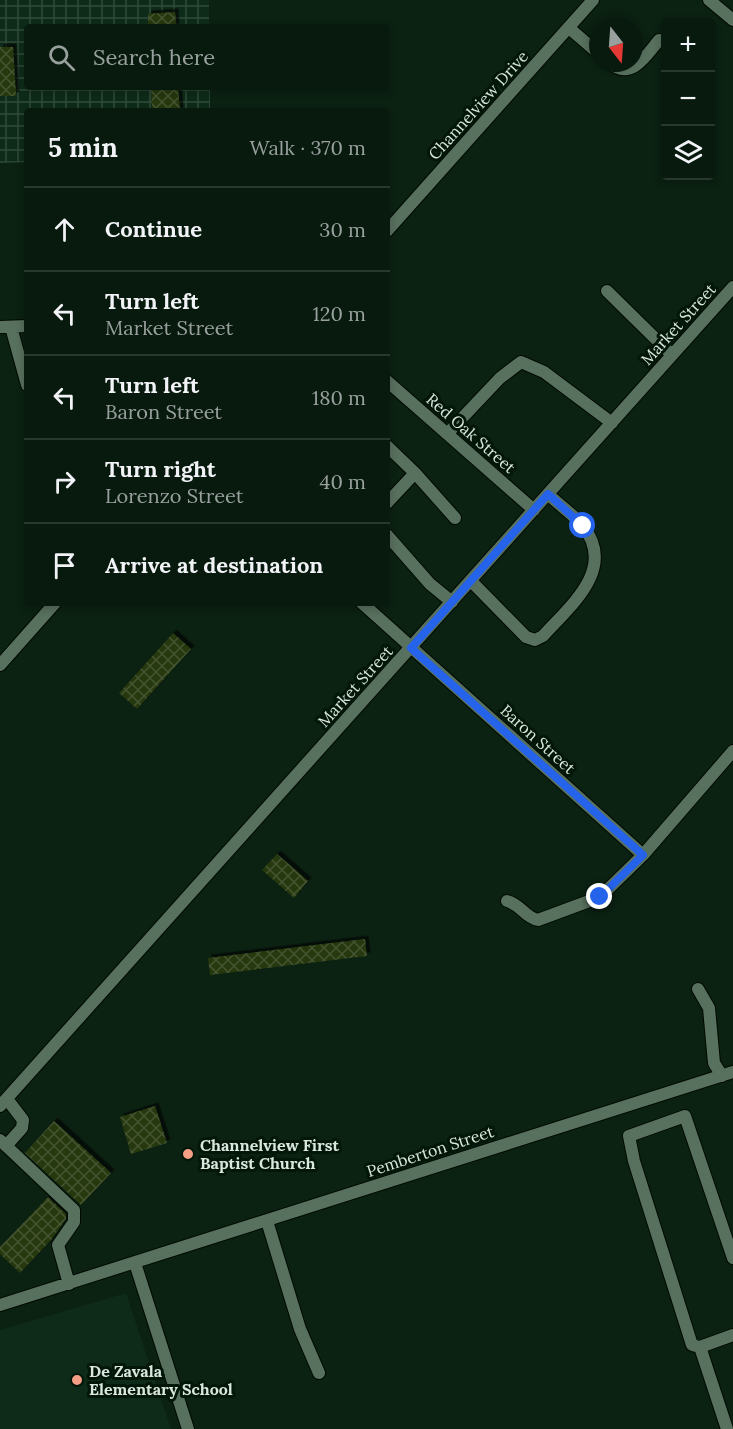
<!DOCTYPE html>
<html lang="en">
<head>
<meta charset="utf-8">
<style>
	:root { --surface:#08190e; --page:#16261c; --text:#f1f3f6; --muted:#98a09e; --line:#29382e }
	body { margin:0; font-family:Lora,serif; background:var(--page); color:var(--text) }
	.controls { position:absolute; right:18px; top:18px; display:grid; overflow:hidden; border-radius:6px; box-shadow:0 3px 9px #0003 }
	.controls button { width:54px; height:54px; display:grid; place-items:center; padding:0; border:0; border-bottom:2px solid var(--line); background:var(--surface); color:var(--text); font:30px sans-serif }
	.compass { position:absolute; left:589px; top:18px; width:54px; height:54px; border-radius:50%; background:var(--surface); box-shadow:0 3px 9px #0003; rotate:163deg }
	.stop { position:absolute; width:18px; height:18px; margin:-14px; border:4px solid #2563eb; border-radius:50%; background:#fff }
	.stop.end { background:#2563eb; border-color:#fff; box-shadow:0 2px 6px #0008 }
	.list { margin:0; padding:0; list-style:none }
	h2 { display:flex; justify-content:space-between; align-items:center; height:78px; margin:0; padding:0 24px; font-size:26px }
	h2 small { font-size:20px; font-weight:400; color:var(--muted) }
	.list li { display:grid; grid-template-columns:39px 1fr auto; gap:18px; align-items:center; box-sizing:border-box; height:84px; padding:0 24px; border-top:2px solid var(--line) }
	.list b { display:block; font-size:22px; white-space:nowrap }
	.list p { margin:0; font-size:20px; white-space:nowrap; color:var(--muted) }
	.list em { font-size:20px; font-style:normal; color:var(--muted) }
	.icon { flex:none; width:33px; height:33px; fill:none; stroke:currentColor; stroke-width:2; stroke-linecap:round; stroke-linejoin:round }
	.map { position:relative; flex:none; width:733px; height:1429px; overflow:hidden }
	.search { position:absolute; background:var(--surface); box-shadow:0 3px 9px #0003; left:24px; top:24px; width:366px; height:66px; display:flex; align-items:center; gap:15px; box-sizing:border-box; padding:0 21px; border-radius:6px; color:var(--muted); font-size:22px }
	.panel { position:absolute; background:var(--surface); box-shadow:0 3px 9px #0003; left:24px; top:108px; width:366px; height:498px; border-radius:6px }
	.map>svg:first-child { display:block }
</style>
</head>
<body>
<div class="map">
<svg width="733" height="1429" viewBox="0 0 733 1429">
	<defs>
		<pattern id="industrial-grid" width="8" height="8" patternUnits="userSpaceOnUse" patternTransform="scale(1.5)"><rect width="8" height="8" fill="#0e2b19"/><path d="M0 4h8M4 0v8" fill="none" stroke="#304a3a"/></pattern>
		<pattern id="building-cross-hatch" width="8" height="8" patternUnits="userSpaceOnUse" patternTransform="scale(1.5)"><rect width="8" height="8" fill="#26380f"/><path d="M0 0l8 8M0 8l8-8" fill="none" stroke="#455532"/></pattern>
		<filter id="shadow"><feDropShadow dx="3.5" dy="-3.5" stdDeviation="0" flood-color="#0009"/></filter>
	</defs>
	<rect width="100%" height="100%" fill="#0b2112"/>
	<path fill="#0e2b19" d="M 126,1293 L 171,1429 L 0,1429 L 0,1330 Z"/>
	<path fill="url(#industrial-grid)" d="M 0,0 L 209,0 L 209,27 L 27,27 L 27,87 L 210,87 L 210,111 L 27,111 L 27,162 L 0,163 Z"/>
	<path fill="url(#building-cross-hatch)" filter="url(#shadow)" d="M 175,12 L 176,27 L 148,27 L 148,14 Z
		M 0,47 L 13,47 L 16,96 L 0,96 Z
		M 151,87 L 178,87 L 180,111 L 152,111 Z
		M 173,633 L 191,649 L 137,709 L 119,693 Z
		M 277,854 L 308,881 L 294,898 L 262,870 Z
		M 365,939 L 367,956 L 210,975 L 208,958 Z
		M 155,1106 L 167,1143 L 131,1154 L 120,1117 Z
		M 54,1121 L 111,1173 L 81,1205 L 25,1153 Z
		M 48,1197 L 66,1214 L 66,1219 L 51,1240 L 20,1273 L 0,1254 L 0,1247 Z"/>
	<g fill="none" stroke-linecap="round" stroke-linejoin="round">
		<defs>
			<path id="minor" d="M 709,0 L 733,20
				M 569,28 L 598,53
				M 610,63 C 631,81 646,56 659,40
				M 387,231 L 593,0
				M 607,291 L 672,355
				M 0,327 L 27,326
				M 11,327 L 27,385
				M 387,381 L 534,510
				M 447,434 L 500,378 L 521,362 L 544,372 L 612,423
				M 387,446 L 415,473
				M 387,503 L 415,473 L 455,518
				M 387,535 L 430,584 L 452,602
				M 471,581 L 526,637 L 535,640 L 543,636 C 570,606 617,569 583,526 C 573,514 559,505 548,494
				M 362,603 L 643,855
				M 0,665 L 55,603
				M 507,901 C 522,905 524,917 538,920 L 600,897 L 643,855 L 733,751
				M 698,989 L 709,1008 L 714,1063 L 722,1076
				M 0,1106 L 733,287
				M 0,1140 L 74,1210 L 74,1222 L 58,1245 L 69,1284
				M 6,1146 L 22,1128 L 23,1120 L 7,1099
				M 267,1221 L 300,1329 L 319,1373
				M 733,1258 L 685,1116 L 629,1136 L 634,1161 L 692,1345 L 700,1347 L 733,1335
				M 135,1263 L 188,1429
				M 0,1305 L 733,1072
				M 700,1347 L 727,1429"/>
		</defs>
		<use href="#minor" stroke="#000a01" stroke-width="14"/>
		<use href="#minor" stroke="#58705e" stroke-width="12"/>
	</g>
	<g fill="none" stroke-linecap="round" stroke-linejoin="round">
		<path stroke="#2563eb" stroke-width="8" d="M 583,526 L 548,494 L 411,648 L 643,855 L 600,897"/>
	</g>
	<g fill="#f49e86" stroke="#031709" stroke-width="2">
		<circle cx="188" cy="1154" r="6"/>
		<circle cx="77" cy="1380" r="6"/>
	</g>
	<g text-anchor="middle" dominant-baseline="central" stroke-width="6" stroke-linejoin="round" paint-order="stroke">
		<g font-size="16" fill="#dae7dd" stroke="#031709">
			<text transform="translate(478 105) rotate(-48)">Channelview Drive</text>
			<text transform="translate(678 324) rotate(-48)">Market Street</text>
			<text transform="translate(471 433) rotate(41)">Red Oak Street</text>
			<text transform="translate(355 686) rotate(-48)">Market Street</text>
			<text transform="translate(538 739) rotate(42)">Baron Street</text>
			<text transform="translate(430 1151) rotate(-18)">Pemberton Street</text>
		</g>
		<g font-size="16" font-weight="bold" fill="#dae7dd" stroke="#031709" text-anchor="start">
			<text x="200" y="1145">Channelview First<tspan x="200" dy="18">Baptist Church</tspan></text>
			<text x="89" y="1371">De Zavala<tspan x="89" dy="18">Elementary School</tspan></text>
		</g>
	</g>
</svg>
<div class="controls">
<button>+</button>
<button>−</button>
<button><svg class="icon" aria-label="layers" viewBox="0 0 24 24"><path d="M12 4l9 5-9 5-9-5zM3 14l9 5 9-5"/></svg></button>
</div>
<svg class="compass" viewBox="-18 -18 36 36"><path d="M0-13l5 13h-10z" fill="#e53935"/><path d="M0 13l5-13h-10z" fill="#98a09e"/></svg>
<div class="stop" style="left:583px;top:526px"></div>
<div class="stop end" style="left:600px;top:897px"></div>
<div class="search"><svg class="icon" aria-label="search" viewBox="0 0 24 24"><circle cx="10" cy="10" r="6"/><path d="M15 15l6 6"/></svg>Search here</div>
<section class="panel">
<h2>5 min<small>Walk · 370 m</small></h2>
<ul class="list">
<li><svg class="icon" aria-label="ahead" viewBox="0 0 24 24"><path d="M12 20V5M6 11l6-6 6 6"/></svg><div><b>Continue</b></div><em>30 m</em></li>
<li><svg class="icon" aria-label="left" viewBox="0 0 24 24"><path d="M17 20v-9H6M10 6l-5 5 5 5"/></svg><div><b>Turn left</b><p>Market Street</p></div><em>120 m</em></li>
<li><svg class="icon" aria-label="left" viewBox="0 0 24 24"><path d="M17 20v-9H6M10 6l-5 5 5 5"/></svg><div><b>Turn left</b><p>Baron Street</p></div><em>180 m</em></li>
<li><svg class="icon" aria-label="right" viewBox="0 0 24 24"><path d="M7 20v-9h11M14 6l5 5-5 5"/></svg><div><b>Turn right</b><p>Lorenzo Street</p></div><em>40 m</em></li>
<li><svg class="icon" aria-label="arrive" viewBox="0 0 24 24"><path d="M6 21V4h12l-3 4 3 4H6"/></svg><div><b>Arrive at destination</b></div></li>
</ul>
</section>
</div>
</body>
</html>
